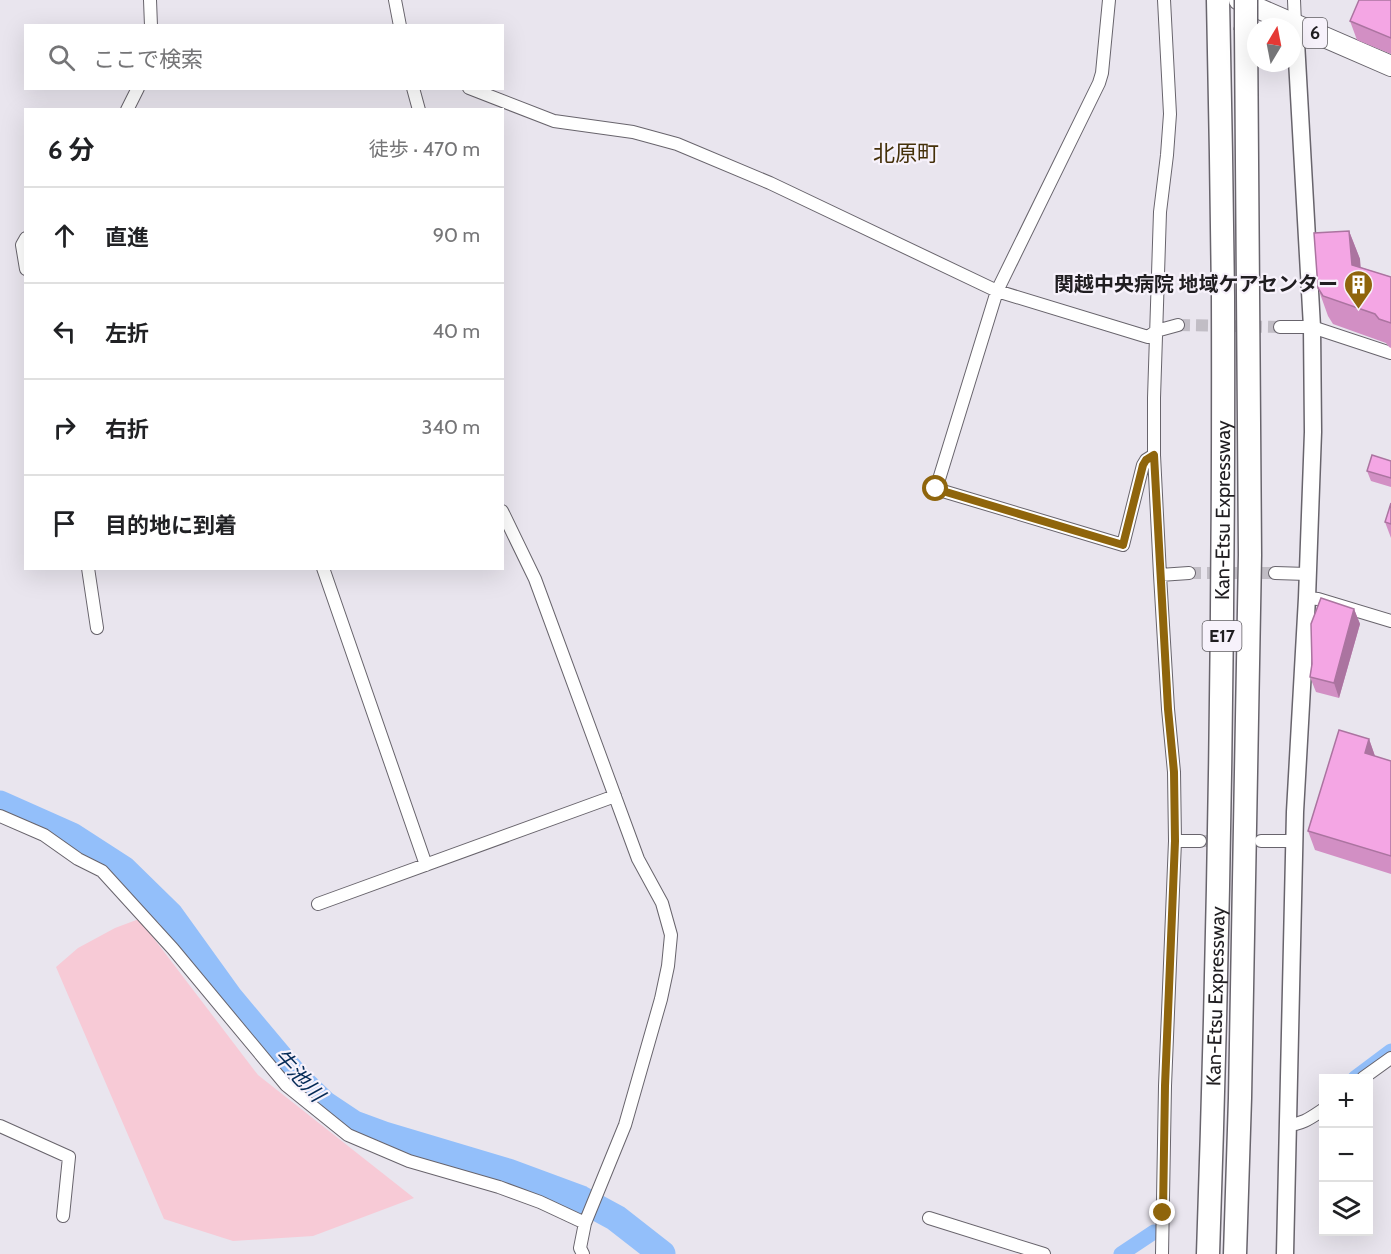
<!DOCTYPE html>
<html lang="ja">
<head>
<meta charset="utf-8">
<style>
	:root { --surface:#fff; --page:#f6f6f6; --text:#202124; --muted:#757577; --line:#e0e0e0 }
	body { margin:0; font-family:Cabin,"Noto Sans JP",sans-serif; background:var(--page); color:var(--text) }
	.controls { position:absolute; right:18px; bottom:18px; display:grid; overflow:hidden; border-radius:0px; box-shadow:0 6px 24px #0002 }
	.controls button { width:54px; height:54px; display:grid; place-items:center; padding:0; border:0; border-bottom:2px solid var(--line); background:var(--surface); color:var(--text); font:30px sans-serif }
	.compass { position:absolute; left:1247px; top:18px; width:54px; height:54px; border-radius:50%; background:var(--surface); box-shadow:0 6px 24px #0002; rotate:10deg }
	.stop { position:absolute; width:18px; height:18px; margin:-14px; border:4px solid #8f650c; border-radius:50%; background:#fff }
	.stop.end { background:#8f650c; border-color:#fff; box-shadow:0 2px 6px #0008 }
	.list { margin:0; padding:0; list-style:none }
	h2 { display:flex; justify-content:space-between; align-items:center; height:78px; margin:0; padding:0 24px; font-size:26px }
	h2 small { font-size:20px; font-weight:400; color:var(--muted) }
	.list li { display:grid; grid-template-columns:39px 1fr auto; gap:18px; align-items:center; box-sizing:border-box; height:96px; padding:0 24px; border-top:2px solid var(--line) }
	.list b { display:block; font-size:22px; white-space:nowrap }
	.list em { font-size:20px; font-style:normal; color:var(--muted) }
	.icon { flex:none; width:33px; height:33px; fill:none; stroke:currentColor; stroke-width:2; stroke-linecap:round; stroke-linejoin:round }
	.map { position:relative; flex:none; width:1391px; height:1254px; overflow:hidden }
	.search { position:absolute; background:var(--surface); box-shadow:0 6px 24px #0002; left:24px; top:24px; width:480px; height:66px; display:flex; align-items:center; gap:15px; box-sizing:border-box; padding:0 21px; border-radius:0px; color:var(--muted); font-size:22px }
	.panel { position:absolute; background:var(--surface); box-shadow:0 6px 24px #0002; left:24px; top:108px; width:480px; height:462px; border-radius:0px }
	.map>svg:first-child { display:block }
</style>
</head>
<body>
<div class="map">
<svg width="1391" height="1254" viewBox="0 0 1391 1254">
	<rect width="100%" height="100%" fill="#e9e5ee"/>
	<path fill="#f7cad6" d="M 139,919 L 258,1075 L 414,1198 L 313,1236 L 233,1241 L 164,1219 L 56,967 L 78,948 L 115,928 Z"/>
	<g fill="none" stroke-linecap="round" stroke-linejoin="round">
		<path stroke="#93bffa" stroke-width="15" d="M 1355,1078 L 1391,1051
			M 1121,1254 L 1154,1232"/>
		<path stroke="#93bffa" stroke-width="27" d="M 0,804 L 72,836 L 123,869 L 170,915 L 229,997 L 296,1077 L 324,1104 L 354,1124 L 384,1135 L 508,1172 L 581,1199 L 616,1218 L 662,1254"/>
		<path stroke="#c1bdc5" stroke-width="12" stroke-dasharray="12 6" stroke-linecap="butt" d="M 1178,325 L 1280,327
			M 1189,573 L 1275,573
			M 1200,841 L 1250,841"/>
		<defs>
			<path id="minor" d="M 150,0 L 151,26
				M 395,0 L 400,26
				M 1109,0 L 1102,73 L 1099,83 L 997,291 L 936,489 L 1123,545 L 1143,465 L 1146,460 L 1154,455
				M 1294,0 L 1295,24
				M 413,88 L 419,110
				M 469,88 L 554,121 L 633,132 L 677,144 L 770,183 L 997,291 L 1148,337 L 1156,331 L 1178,325
				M 127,110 L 138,88
				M 26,238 L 22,245 L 26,269
				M 1280,327 L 1312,327 L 1391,353
				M 502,511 L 535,579 L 638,859 L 662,903 L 671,935 L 668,966 L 661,999 L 625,1125 L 585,1223 L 580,1248 L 583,1254
				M 88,568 L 97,628
				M 323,568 L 426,865
				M 1275,573 L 1307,574
				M 1160,575 L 1189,573
				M 1307,598 L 1318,599 L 1391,621
				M 0,816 L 44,835 L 78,859 L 102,871 L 173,949 L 286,1085 L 348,1135 L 409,1161 L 499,1187 L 540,1202 L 585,1223
				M 1175,841 L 1200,841
				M 1261,841 L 1294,841
				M 318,904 L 615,796
				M 1363,1078 L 1391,1058
				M 1287,1125 C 1302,1125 1312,1117 1324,1109
				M 0,1126 L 69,1157 L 63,1216
				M 929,1218 L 1044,1254
				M 1162,1254 L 1165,1086 L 1175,841 L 1174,772 L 1168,709 L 1160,575 L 1154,455 L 1154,398 L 1160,212 L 1167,155 L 1170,114 L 1164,0"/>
			<path id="tertiary" d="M 1285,1254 L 1295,812 L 1307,598 L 1313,432 L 1312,327 L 1295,24"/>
			<path id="primary" d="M 1239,0 L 1391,66"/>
			<g id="motorway">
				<path id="s1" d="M 1208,1254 C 1219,935 1224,615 1223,296 C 1222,197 1220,99 1218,0"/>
				<path d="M 1235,1254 L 1240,1098 L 1250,555 L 1246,30"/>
			</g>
		</defs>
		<use href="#minor" stroke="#68646c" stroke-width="14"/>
		<use href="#tertiary" stroke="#68646c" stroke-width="19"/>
		<use href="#primary" stroke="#68646c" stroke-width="22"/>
		<use href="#motorway" stroke="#68646c" stroke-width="25"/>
		<use href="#minor" stroke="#fff" stroke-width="12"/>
		<use href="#tertiary" stroke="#fff" stroke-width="16"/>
		<use href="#primary" stroke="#fff" stroke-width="20"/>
		<use href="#motorway" stroke="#fff" stroke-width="22"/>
		<defs>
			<path id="motorway-bridge" d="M 1246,0 L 1246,30"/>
		</defs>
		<use href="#motorway-bridge" stroke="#68646c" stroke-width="25" stroke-linecap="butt"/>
		<use href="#motorway-bridge" stroke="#fff" stroke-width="22"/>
	</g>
	<path fill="#d28fc4" d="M 1391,0 L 1391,54 L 1357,40 L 1350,21 Z
		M 1349,231 L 1360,259 L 1360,267 L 1391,277 L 1391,348 L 1389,347 L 1386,343 L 1333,324 L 1328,316 L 1318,288 Z
		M 1391,461 L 1391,487 L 1371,481 L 1367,471 Z
		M 1391,503 L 1391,538 L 1385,522 Z
		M 1354,609 L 1360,624 L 1339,698 L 1316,692 L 1310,677 Z
		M 1369,739 L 1375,756 L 1391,761 L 1391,874 L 1315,850 L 1308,831 Z"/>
	<path fill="#ab74a0" d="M 1349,231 L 1360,259 L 1363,293 L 1352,265 Z
		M 1354,609 L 1360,624 L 1339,698 L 1334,683 Z
		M 1369,739 L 1376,759 L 1365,753 Z"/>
	<path fill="#f4a6e4" stroke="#ab74a0" stroke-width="1.5" d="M 1359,0 L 1391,0 L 1391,38 L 1350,21 Z
		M 1349,231 L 1352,265 L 1391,277 L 1391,323 L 1379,319 L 1375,314 L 1323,296 L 1318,288 L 1314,233 Z
		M 1372,455 L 1391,461 L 1391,478 L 1367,471 Z
		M 1391,503 L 1391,524 L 1385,522 Z
		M 1321,598 L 1354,609 L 1334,683 L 1310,677 L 1312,664 L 1311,624 Z
		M 1339,730 L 1369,739 L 1365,753 L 1391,761 L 1391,856 L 1308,831 Z"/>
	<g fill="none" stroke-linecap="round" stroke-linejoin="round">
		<path stroke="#8f650c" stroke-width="8" d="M 936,489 L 1123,545 L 1143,465 L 1146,460 L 1154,455 L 1168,709 L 1174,772 L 1175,841 L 1165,1086 L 1163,1213"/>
	</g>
	<defs>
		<symbol id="building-pin" viewBox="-11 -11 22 30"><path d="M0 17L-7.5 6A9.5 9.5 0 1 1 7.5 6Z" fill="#8f650c" stroke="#f7f2fb"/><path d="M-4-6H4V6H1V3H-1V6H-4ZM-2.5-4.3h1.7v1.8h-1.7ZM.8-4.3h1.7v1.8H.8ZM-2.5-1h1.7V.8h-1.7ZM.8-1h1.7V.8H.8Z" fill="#fff"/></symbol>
	</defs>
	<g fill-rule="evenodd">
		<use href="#building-pin" x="1342" y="268" width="33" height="45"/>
	</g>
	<g text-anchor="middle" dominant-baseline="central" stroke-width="4.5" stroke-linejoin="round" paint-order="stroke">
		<g fill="#f7f2fb" stroke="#605e62" stroke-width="1.5">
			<rect x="1303" y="18" width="24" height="30" rx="4.5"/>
			<rect x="1202.5" y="621" width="39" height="30" rx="4.5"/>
		</g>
		<g font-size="18" font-weight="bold" fill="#201e21">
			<text x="1315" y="33">6</text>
			<text x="1222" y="636">E17</text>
		</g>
		<g font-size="20" font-weight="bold" fill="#201e21" stroke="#f7f2fb" text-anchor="end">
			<text x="1338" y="284">関越中央病院 地域ケアセンター</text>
		</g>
		<g font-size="20" fill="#201e21" stroke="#f7f2fb">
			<text stroke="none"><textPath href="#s1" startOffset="744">Kan-Etsu Expressway</textPath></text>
			<text stroke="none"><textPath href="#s1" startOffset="258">Kan-Etsu Expressway</textPath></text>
		</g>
		<g font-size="21" font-style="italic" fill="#042a56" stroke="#f7f2fb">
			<text transform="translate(299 1075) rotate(47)">牛池川</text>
		</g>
		<g font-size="22" fill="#45310a" stroke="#f7f2fb">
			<text x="906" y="153">北原町</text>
		</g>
	</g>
</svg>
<div class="controls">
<button>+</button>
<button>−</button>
<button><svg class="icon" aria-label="layers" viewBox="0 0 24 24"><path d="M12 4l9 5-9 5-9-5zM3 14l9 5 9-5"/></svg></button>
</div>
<svg class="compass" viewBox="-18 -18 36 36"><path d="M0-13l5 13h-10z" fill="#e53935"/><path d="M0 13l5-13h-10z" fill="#757577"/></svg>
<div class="stop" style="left:936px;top:489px"></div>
<div class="stop end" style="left:1163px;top:1213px"></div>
<div class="search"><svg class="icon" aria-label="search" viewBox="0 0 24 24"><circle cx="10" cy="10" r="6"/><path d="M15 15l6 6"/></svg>ここで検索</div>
<section class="panel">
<h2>6 分<small>徒歩 · 470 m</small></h2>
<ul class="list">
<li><svg class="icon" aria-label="ahead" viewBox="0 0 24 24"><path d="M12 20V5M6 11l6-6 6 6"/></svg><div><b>直進</b></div><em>90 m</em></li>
<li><svg class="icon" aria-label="left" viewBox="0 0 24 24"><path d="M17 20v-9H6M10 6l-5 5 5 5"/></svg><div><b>左折</b></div><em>40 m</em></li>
<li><svg class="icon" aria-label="right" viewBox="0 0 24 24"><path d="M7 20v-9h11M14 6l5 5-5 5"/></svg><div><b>右折</b></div><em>340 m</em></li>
<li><svg class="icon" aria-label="arrive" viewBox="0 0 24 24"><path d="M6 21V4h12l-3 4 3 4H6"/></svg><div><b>目的地に到着</b></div></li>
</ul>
</section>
</div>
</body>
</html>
